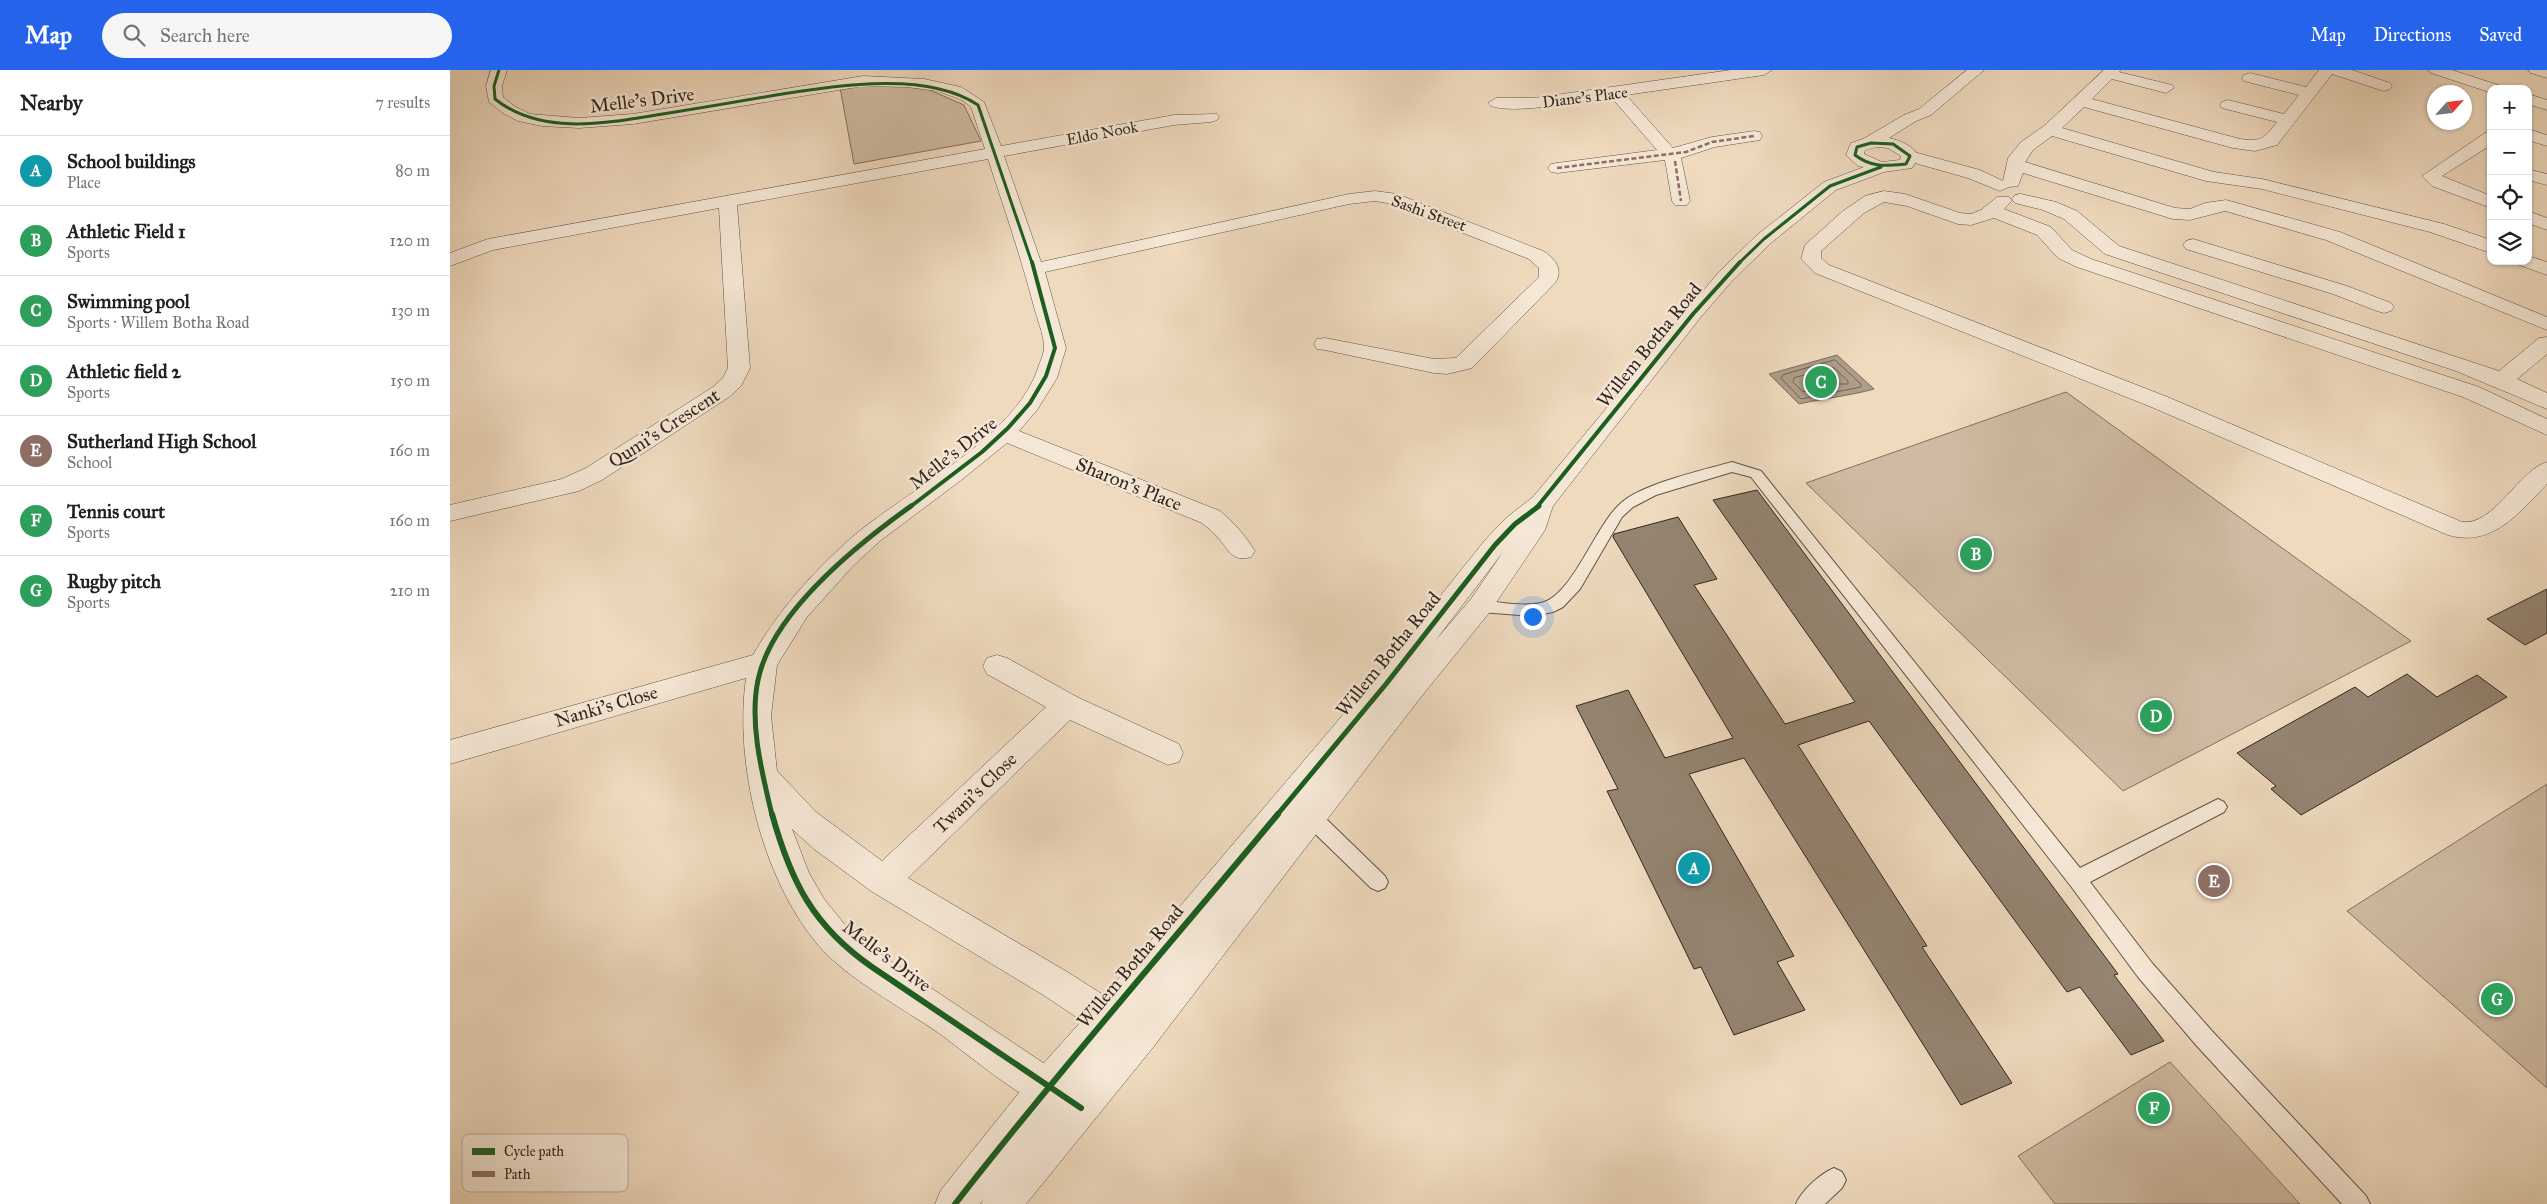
<!DOCTYPE html>
<html lang="en">
<head>
<meta charset="utf-8">
<style>
	:root { --surface:#fff; --page:#f6f6f6; --text:#202124; --muted:#757577; --line:#e0e0e0; --accent:#2563eb }
	body { margin:0; font-family:"IM FELL Great Primer",serif; background:var(--page); color:var(--text) }
	.controls { position:absolute; right:15px; top:15px; display:grid; overflow:hidden; border-radius:10px; box-shadow:0 1px 4px #0004 }
	.controls button { width:45px; height:45px; display:grid; place-items:center; padding:0; border:0; border-bottom:1px solid var(--line); background:var(--surface); color:var(--text); font:25px sans-serif }
	.compass { position:absolute; left:1977px; top:15px; width:45px; height:45px; border-radius:50%; background:var(--surface); box-shadow:0 1px 4px #0004; rotate:63deg }
	.you { position:absolute; left:1082px; top:546px; width:18px; height:18px; margin:-12px; border:4px solid #fff; border-radius:50%; background:#1a73e8; box-shadow:0 0 0 8px #1a73e833 }
	.badge { display:grid; place-items:center; width:32px; height:32px; border-radius:50%; background:var(--accent); color:#fff; font-size:16px; font-weight:700 }
	.pin { position:absolute; translate:-50% -50%; border:2px solid #fff; box-shadow:0 1px 5px #0006 }
	.list { margin:0; padding:0; list-style:none }
	h2 { display:flex; justify-content:space-between; align-items:center; height:65px; margin:0; padding:0 20px; font-size:21px }
	h2 small { font-size:16px; font-weight:400; color:var(--muted) }
	.list li { display:grid; grid-template-columns:32px 1fr auto; gap:15px; align-items:center; box-sizing:border-box; height:70px; padding:0 20px; border-top:1px solid var(--line) }
	.list b { display:block; font-size:19px; white-space:nowrap }
	.list p { margin:0; font-size:16px; white-space:nowrap; color:var(--muted) }
	.list em { font-size:16px; font-style:normal; color:var(--muted) }
	.icon { flex:none; width:28px; height:28px; fill:none; stroke:currentColor; stroke-width:2; stroke-linecap:round; stroke-linejoin:round }
	.map { position:relative; flex:none; width:2097px; height:1134px; overflow:hidden }
	header { display:flex; align-items:center; gap:30px; box-sizing:border-box; height:70px; padding:0 25px; background:var(--accent); color:#fff }
	header strong { font-size:24px }
	nav { display:flex; gap:28px; margin-inline-start:auto; font-size:18px }
	.search { width:350px; height:45px; background:var(--page); display:flex; align-items:center; gap:12px; box-sizing:border-box; padding:0 18px; border-radius:28px; color:var(--muted); font-size:19px }
	main { display:flex }
	aside { flex:1; background:var(--surface) }
	.map>svg:first-child { display:block }
</style>
</head>
<body>
<header>
<strong>Map</strong>
<div class="search"><svg class="icon" aria-label="search" viewBox="0 0 24 24"><circle cx="10" cy="10" r="6"/><path d="M15 15l6 6"/></svg>Search here</div>
<nav><a>Map</a><a>Directions</a><a>Saved</a></nav>
</header>
<main>
<aside>
<h2>Nearby<small>7 results</small></h2>
<ul class="list">
<li><span class="badge" style="background:#0f9aa8">A</span><div><b>School buildings</b><p>Place</p></div><em>80 m</em></li>
<li><span class="badge" style="background:#2e9e5b">B</span><div><b>Athletic Field 1</b><p>Sports</p></div><em>120 m</em></li>
<li><span class="badge" style="background:#2e9e5b">C</span><div><b>Swimming pool</b><p>Sports · Willem Botha Road</p></div><em>130 m</em></li>
<li><span class="badge" style="background:#2e9e5b">D</span><div><b>Athletic field 2</b><p>Sports</p></div><em>150 m</em></li>
<li><span class="badge" style="background:#8d6e63">E</span><div><b>Sutherland High School</b><p>School</p></div><em>160 m</em></li>
<li><span class="badge" style="background:#2e9e5b">F</span><div><b>Tennis court</b><p>Sports</p></div><em>160 m</em></li>
<li><span class="badge" style="background:#2e9e5b">G</span><div><b>Rugby pitch</b><p>Sports</p></div><em>210 m</em></li>
</ul>
</aside>
<div class="map">
<svg width="2097" height="1134" viewBox="0 0 2097 1134">
	<rect width="100%" height="100%" fill="#efdabe"/>
	<filter id="stains"><feTurbulence type="fractalNoise" baseFrequency=".004" numOctaves="4"/><feColorMatrix values="0 0 0 0 .2 0 0 0 0 .09 0 0 0 0 .02 0 0 0 .5 -.17"/></filter>
	<radialGradient id="worn" r=".72"><stop offset=".6" stop-color="#630" stop-opacity="0"/><stop offset="1" stop-color="#630" stop-opacity=".3"/></radialGradient>
	<path fill="#cfbba3" stroke="#807062" d="M 389,12 L 473,17 L 514,35 L 531,71 L 404,94 Z
		M 1616,322 L 1961,571 L 1673,721 L 1356,413 Z
		M 2097,714 L 2097,1018 L 1897,841 Z
		M 1720,992 L 1850,1134 L 1605,1134 L 1568,1086 Z"/>
	<path fill="#ae9d88" stroke="#7c6d5e" d="M 1387,285 L 1424,319 C 1399,326 1375,328 1349,334 L 1319,304 Z"/>
	<g fill="none" stroke-linecap="round" stroke-linejoin="round">
		<path stroke="#706254" stroke-width="1" d="M 1385,290 L 1411,314 L 1411,317 L 1351,329 L 1331,308 L 1333,305 Z
			M 1384,298 L 1398,311 L 1398,314 L 1384,314 L 1353,322 L 1343,312 L 1344,308 Z"/>
	</g>
	<path fill="#948472" stroke="#312620" d="M 1307,420 L 1668,904 L 1664,905 L 1714,971 L 1681,985 L 1630,917 L 1617,922 L 1419,651 L 1348,675 L 1477,876 L 1472,877 L 1562,1013 L 1511,1035 L 1294,688 L 1239,704 L 1344,886 L 1327,892 L 1355,940 L 1284,965 L 1251,897 L 1244,899 L 1157,721 L 1168,719 L 1126,636 L 1178,620 L 1215,688 L 1283,668 L 1163,467 L 1164,464 L 1228,447 L 1267,509 L 1244,515 L 1335,654 L 1405,632 L 1263,430 Z
		M 2097,519 L 2097,563 L 2075,575 L 2037,549 Z
		M 1957,604 L 1987,627 L 2027,605 L 2057,627 L 1851,745 L 1821,719 L 1826,716 L 1787,683 L 1905,617 L 1918,627 Z"/>
	<g fill="none" stroke-linecap="round" stroke-linejoin="round">
		<defs>
			<path id="service" d="M 1282,392 L 1311,401 L 1630,798 L 1768,729 L 1774,732 L 1777,737 L 1774,742 L 1640,812 L 1702,893 L 1762,961 L 1916,1126 L 1920,1134 L 1892,1134 L 1746,975 L 1688,907 L 1620,815 L 1301,407 L 1282,402 L 1206,425 L 1183,437 L 1172,447 L 1130,519 L 1113,537 L 1103,542 L 1084,546 L 1030,542 L 1024,540 L 1022,536 L 1024,532 L 1030,530 C 1049,532 1072,537 1091,533 C 1122,527 1146,454 1171,433 C 1192,414 1253,400 1282,392 Z
				M 861,739 L 868,741 L 935,806 L 938,812 L 935,818 L 928,821 L 921,818 L 854,753 L 852,747 L 854,741 Z
				M 1384,1098 L 1392,1102 L 1396,1110 L 1392,1118 L 1375,1134 L 1346,1134 C 1352,1120 1370,1104 1384,1098 Z"/>
			<path id="minor" d="M 41,0 L 57,0 L 52,16 L 53,27 L 64,36 L 80,44 L 129,48 L 183,44 L 413,6 L 474,9 L 511,17 L 534,32 L 551,76 L 724,45 L 767,44 L 769,47 L 767,50 L 761,52 L 724,55 L 554,86 L 591,192 L 899,124 L 925,121 L 947,124 L 1093,181 C 1105,188 1114,200 1105,213 L 1022,298 L 997,304 L 984,303 L 875,280 L 867,279 L 864,274 L 867,269 L 875,268 L 984,289 L 1006,288 L 1089,207 L 1089,198 L 1079,189 L 937,133 L 925,131 L 899,134 L 595,202 L 616,278 L 607,308 L 587,340 L 569,361 L 770,441 C 784,453 795,465 805,481 L 801,487 C 783,492 780,482 770,470 C 765,463 758,458 752,453 L 557,373 L 510,411 L 430,471 L 403,496 L 357,547 L 327,595 L 321,646 L 327,701 L 366,742 L 432,791 L 596,637 L 537,604 L 533,596 L 537,588 L 547,585 L 557,588 L 627,627 L 729,674 L 733,683 L 729,692 L 718,695 L 620,650 L 458,808 L 619,903 L 688,947 L 693,959 L 688,971 L 675,976 L 662,971 L 595,926 L 421,821 L 364,779 L 342,759 L 359,803 L 374,829 L 400,861 L 433,886 L 625,1014 L 631,1027 L 625,1040 L 612,1046 C 568,1027 528,992 490,964 C 453,938 397,909 368,875 C 312,808 284,694 296,608 L 0,694 L 0,670 L 303,585 C 328,541 362,503 400,469 C 456,420 566,369 589,295 C 591,290 594,283 594,277 C 594,265 587,249 584,237 C 571,187 554,138 538,89 L 287,135 L 300,298 L 291,316 L 279,327 L 152,410 L 129,421 L 0,451 L 0,435 L 112,409 L 136,398 L 263,317 L 273,308 L 278,298 L 269,138 L 43,180 L 0,196 L 0,183 L 38,169 L 535,79 L 521,37 L 512,30 L 488,21 L 457,17 L 413,16 L 183,54 L 129,58 L 92,56 L 68,51 L 53,43 L 39,32 L 36,16 Z
				M 1281,0 L 1322,0 L 1314,5 L 1176,25 L 1223,78 L 1262,67 L 1304,61 L 1310,62 L 1312,66 L 1310,70 L 1265,77 L 1231,88 L 1240,131 L 1237,135 L 1225,135 L 1222,131 L 1215,90 L 1107,103 L 1101,102 L 1098,98 L 1101,94 L 1107,93 L 1207,80 L 1161,27 C 1141,30 1048,48 1038,33 L 1046,28 L 1084,28 Z
				M 1654,0 L 1671,0 L 1669,2 L 1722,15 L 1724,18 L 1716,23 L 1662,9 L 1642,29 L 1790,69 C 1811,72 1814,69 1827,52 L 1772,38 L 1770,35 L 1772,32 L 1778,30 L 1834,44 L 1849,25 L 1794,11 L 1792,8 L 1794,5 L 1800,3 L 1856,17 L 1869,0 L 1902,0 L 1940,13 L 1942,16 L 1940,19 L 1934,21 L 1882,4 L 1827,75 L 1805,81 L 1783,78 L 1634,37 L 1612,58 L 1764,102 L 1812,109 L 1994,154 L 2041,170 L 2041,183 L 1980,162 L 1812,119 L 1756,111 L 1602,66 L 1583,80 L 1575,92 L 1725,138 L 1740,139 L 1755,133 L 1776,130 L 1890,162 L 2097,247 L 2097,260 L 1876,170 L 1775,141 L 1740,150 L 1723,149 L 1573,103 L 1568,116 L 1559,117 L 1550,121 L 1518,108 L 1454,90 L 1451,86 L 1454,82 L 1460,81 L 1530,100 L 1553,111 L 1558,88 L 1571,72 L 1594,56 Z
				M 1978,0 L 2002,0 L 2051,16 L 2053,19 L 2041,19 L 2039,22 L 1981,3 Z
				M 2078,0 L 2097,0 L 2097,8 L 2081,3 Z
				M 2078,24 L 2097,30 L 2097,40 L 2078,34 Z
				M 2078,59 L 2097,65 L 2097,76 L 2078,70 Z
				M 2041,62 L 2041,75 L 1992,106 L 2041,126 L 2041,138 L 1982,116 L 1972,106 L 2035,63 Z
				M 2078,99 L 2097,104 L 2097,115 L 2078,110 Z
				M 1434,121 L 1455,124 L 1510,143 L 1521,144 L 1531,140 L 1547,127 L 1559,127 L 1562,131 L 1554,139 L 1601,157 L 1622,180 L 1641,189 L 2029,317 L 2097,349 L 2097,365 L 2013,327 L 1627,197 L 1608,188 L 1587,165 L 1544,148 L 1521,155 L 1508,154 L 1457,136 L 1434,132 L 1414,143 L 1371,181 L 1371,188 L 1379,195 L 1715,326 L 2012,452 C 2044,456 2069,400 2097,392 L 2097,414 C 2069,443 2042,478 1998,465 L 1699,336 L 1365,203 L 1351,189 L 1355,175 L 1393,141 L 1415,126 Z
				M 1571,124 L 1606,132 L 1627,141 L 1669,176 L 2049,301 L 2089,268 L 2097,267 L 2097,284 L 2067,309 L 2097,323 L 2097,339 L 2006,301 L 1655,184 L 1614,149 L 1593,140 L 1565,133 L 1562,129 L 1565,125 Z
				M 2078,141 L 2097,148 L 2097,160 L 2078,153 Z
				M 1743,169 L 1897,216 L 1941,233 L 1944,237 L 1941,241 L 1934,243 L 1927,241 L 1883,224 L 1736,179 L 1733,175 L 1736,171 Z
				M 2078,186 L 2097,192 L 2097,205 L 2069,195 L 2066,191 L 2078,191 Z"/>
			<path id="tertiary" d="M 1517,0 L 1534,0 L 1481,45 L 1466,51 L 1439,68 C 1452,71 1461,75 1469,86 L 1462,98 L 1434,102 L 1386,120 L 1321,173 L 1282,211 L 1250,248 L 1103,436 L 1095,460 L 1039,543 L 967,632 L 701,980 L 576,1134 L 531,1134 L 533,1130 L 530,1134 L 485,1134 L 491,1120 L 584,1004 L 646,935 L 926,606 L 1036,469 L 1056,448 L 1083,427 L 1268,203 L 1307,165 L 1374,112 L 1414,97 L 1408,96 L 1396,85 L 1401,73 L 1413,69 L 1454,45 L 1469,39 ZM 1428,77 L 1438,78 L 1451,86 L 1450,90 L 1432,92 L 1414,84 L 1415,80 ZM 1053,482 L 1021,529 L 985,571 Z"/>
		</defs>
		<use href="#service" stroke="#605348" stroke-width="2"/>
		<use href="#minor" stroke="#605348" stroke-width="1"/>
		<use href="#tertiary" stroke="#605348" stroke-width="1"/>
		<use href="#service" fill="#f5e7d5" fill-rule="evenodd"/>
		<use href="#minor" fill="#f5e7d5" fill-rule="evenodd"/>
		<use href="#tertiary" fill="#f5e7d5" fill-rule="evenodd"/>
		<path stroke="#8d6e63" stroke-width="2.5" stroke-dasharray="5 2.5" stroke-linecap="butt" d="M 1225,91 L 1231,131
			M 1107,98 L 1236,82 L 1262,72 L 1304,66"/>
		<defs>
			<path id="cycleway-far3" d="M 49,0 L 44,16 L 45,29 C 90,65 152,54 206,45 C 246,39 286,32 326,25 C 385,16 476,0 528,35 L 582,193
				M 1421,73 L 1443,74 L 1460,86 L 1456,94 C 1436,96 1422,98 1405,85 L 1407,77 Z
				M 1289,193 L 1314,169 L 1380,116 L 1431,97"/>
			<path id="cycleway-far2" d="M 460,437 L 532,382 L 558,358 L 580,333 L 596,306 L 605,278 L 582,192
				M 1087,437 L 1243,244 L 1290,192"/>
			<path id="cycleway-far1" d="M 322,745 C 312,703 299,653 308,610 C 322,542 408,474 461,436
				M 827,745 L 936,614 L 1045,475 L 1065,454 L 1089,436"/>
			<path id="cycleway" d="M 322,744 C 341,812 363,856 422,897 L 631,1038
				M 505,1134 C 609,1001 720,874 828,744"/>
		</defs>
		<use href="#cycleway-far3" stroke="#f5e7d5" stroke-width="5"/>
		<use href="#cycleway-far2" stroke="#f5e7d5" stroke-width="6"/>
		<use href="#cycleway-far1" stroke="#f5e7d5" stroke-width="8"/>
		<use href="#cycleway" stroke="#f5e7d5" stroke-width="9"/>
		<use href="#cycleway-far3" stroke="#1b5e20" stroke-width="3"/>
		<use href="#cycleway-far2" stroke="#1b5e20" stroke-width="4"/>
		<use href="#cycleway-far1" stroke="#1b5e20" stroke-width="5"/>
		<use href="#cycleway" stroke="#1b5e20" stroke-width="6"/>
	</g>
	<g text-anchor="middle" dominant-baseline="central" stroke-width="5" stroke-linejoin="round" paint-order="stroke">
		<g font-size="16" fill="#312620" stroke="#f5e7d5">
			<text transform="translate(1135 27) rotate(-7)">Diane's Place</text>
			<text transform="translate(652 63) rotate(-11)">Eldo Nook</text>
			<text transform="translate(979 143) rotate(20)">Sashi Street</text>
		</g>
		<g font-size="19" fill="#312620" stroke="#f5e7d5">
			<text transform="translate(192 30) rotate(-7)">Melle's Drive</text>
			<text transform="translate(1199 275) rotate(-51)">Willem Botha Road</text>
			<text transform="translate(214 358) rotate(-33)">Qumi's Crescent</text>
			<text transform="translate(503 383) rotate(-38)">Melle's Drive</text>
			<text transform="translate(679 414) rotate(22)">Sharon's Place</text>
			<text transform="translate(938 584) rotate(-51)">Willem Botha Road</text>
			<text transform="translate(156 636) rotate(-16)">Nanki's Close</text>
			<text transform="translate(525 723) rotate(-44)">Twani's Close</text>
			<text transform="translate(437 886) rotate(37)">Melle's Drive</text>
			<text transform="translate(680 896) rotate(-50)">Willem Botha Road</text>
		</g>
	</g>
	<rect x="12" y="1064" width="166" height="58" rx="8" fill="#f5e7d5" stroke="#baad9f" stroke-width="1"/>
	<rect x="22" y="1078" width="23" height="7" fill="#1b5e20"/>
	<rect x="22" y="1101" width="23" height="6" fill="#8d6e63"/>
	<g font-size="14" fill="#312620">
		<text x="54" y="1086">Cycle path</text>
		<text x="54" y="1109">Path</text>
	</g>
	<rect width="100%" height="100%" filter="url(#stains)"/>
	<rect width="100%" height="100%" fill="url(#worn)"/>
</svg>
<div class="controls">
<button>+</button>
<button>−</button>
<button><svg class="icon" aria-label="locate" viewBox="0 0 24 24"><circle cx="12" cy="12" r="6"/><path d="M12 2v4M12 18v4M2 12h4M18 12h4"/></svg></button>
<button><svg class="icon" aria-label="layers" viewBox="0 0 24 24"><path d="M12 4l9 5-9 5-9-5zM3 14l9 5 9-5"/></svg></button>
</div>
<svg class="compass" viewBox="-18 -18 36 36"><path d="M0-13l5 13h-10z" fill="#e53935"/><path d="M0 13l5-13h-10z" fill="#757577"/></svg>
<div class="you"></div>
<div class="pin badge" style="left:1244px;top:798px;background:#0f9aa8">A</div>
<div class="pin badge" style="left:1526px;top:484px;background:#2e9e5b">B</div>
<div class="pin badge" style="left:1371px;top:312px;background:#2e9e5b">C</div>
<div class="pin badge" style="left:1706px;top:646px;background:#2e9e5b">D</div>
<div class="pin badge" style="left:1764px;top:811px;background:#8d6e63">E</div>
<div class="pin badge" style="left:1704px;top:1038px;background:#2e9e5b">F</div>
<div class="pin badge" style="left:2047px;top:929px;background:#2e9e5b">G</div>
</div>
</main>
</body>
</html>
